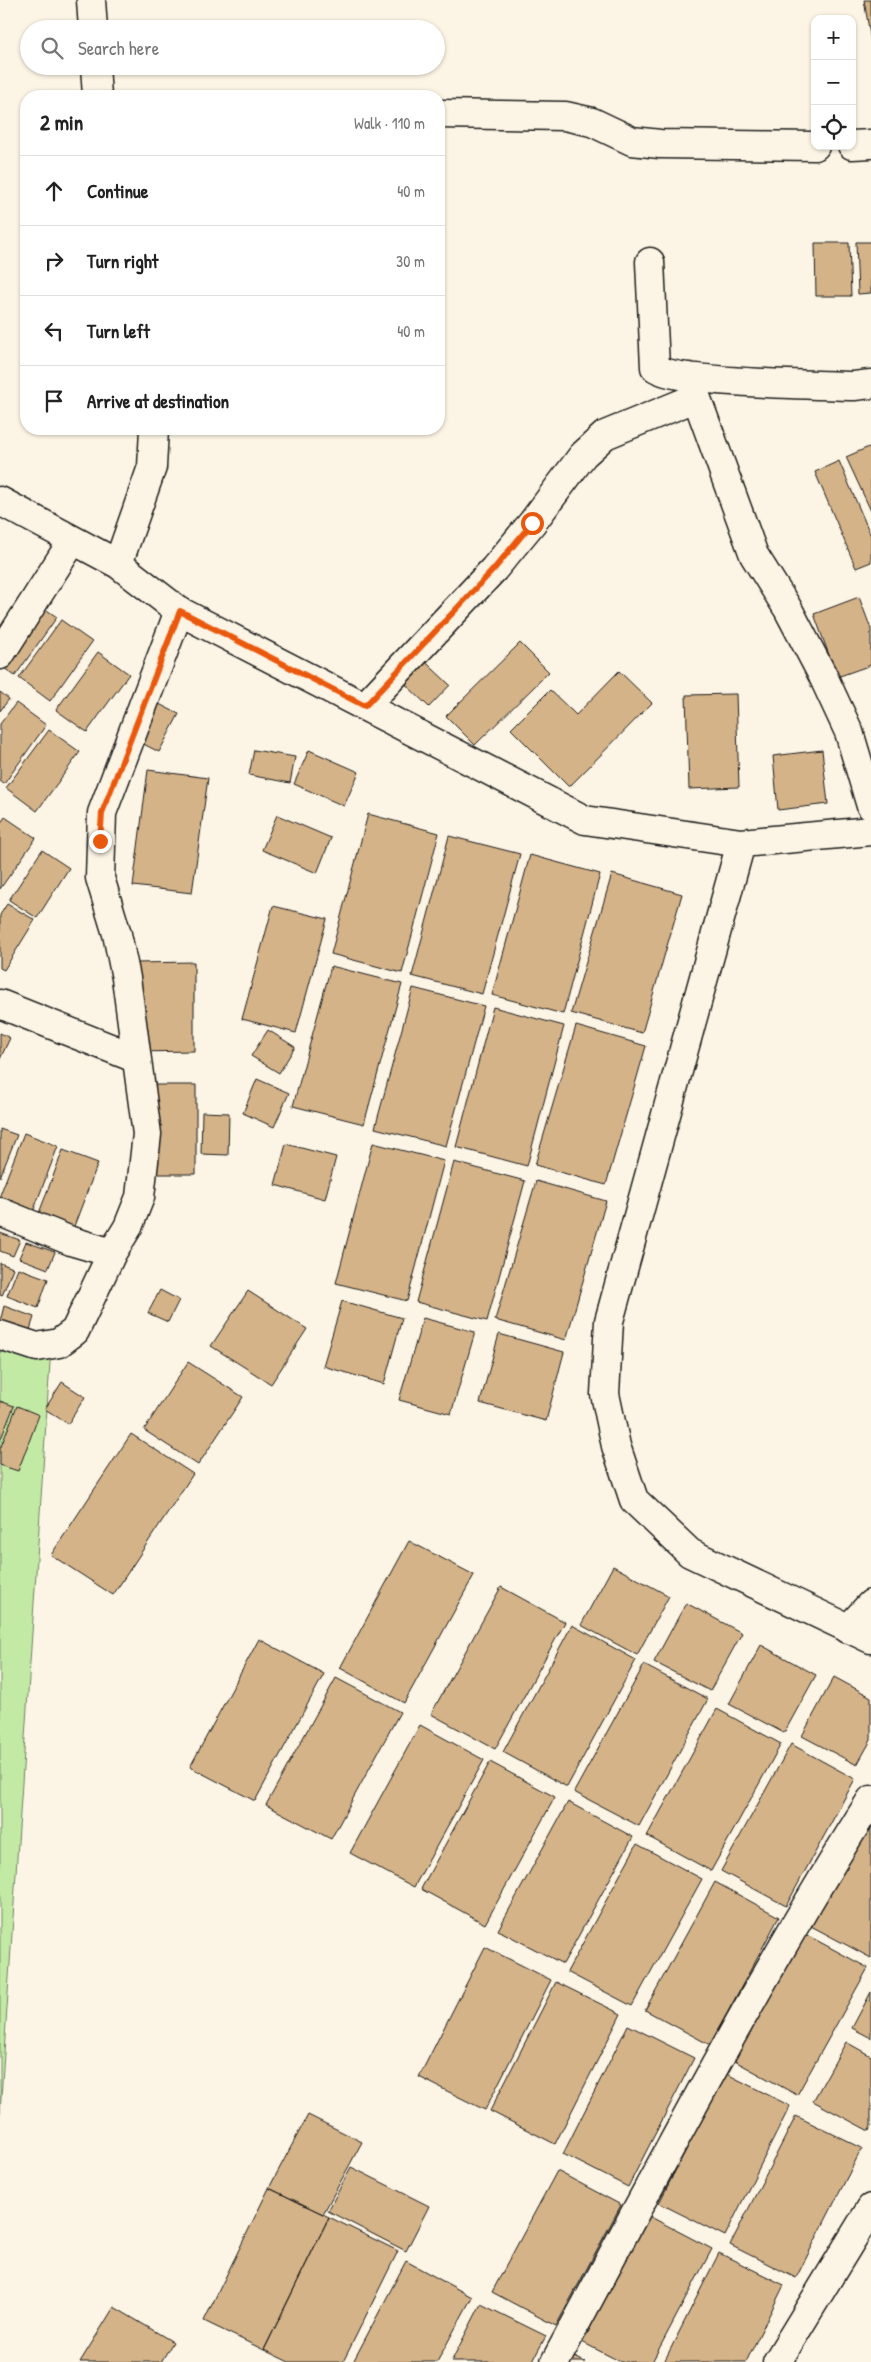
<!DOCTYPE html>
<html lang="en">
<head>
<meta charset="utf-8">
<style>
	:root { --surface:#fff; --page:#f6f6f6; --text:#222; --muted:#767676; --line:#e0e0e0 }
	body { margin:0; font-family:"Patrick Hand",sans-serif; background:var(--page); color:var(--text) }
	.controls { position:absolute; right:15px; top:15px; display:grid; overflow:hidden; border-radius:10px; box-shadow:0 1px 4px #0004 }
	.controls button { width:45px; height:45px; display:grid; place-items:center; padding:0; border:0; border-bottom:1px solid var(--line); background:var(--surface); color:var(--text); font:25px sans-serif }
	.stop { position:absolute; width:15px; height:15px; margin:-11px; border:4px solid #ea580c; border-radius:50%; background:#fff }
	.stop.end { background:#ea580c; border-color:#fff; box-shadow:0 1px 5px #0008 }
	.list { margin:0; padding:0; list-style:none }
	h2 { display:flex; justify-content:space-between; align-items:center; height:65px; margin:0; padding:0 20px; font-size:21px }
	h2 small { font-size:16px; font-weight:400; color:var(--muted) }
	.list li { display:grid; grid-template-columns:32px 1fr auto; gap:15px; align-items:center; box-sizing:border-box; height:70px; padding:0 20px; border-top:1px solid var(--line) }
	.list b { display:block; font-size:19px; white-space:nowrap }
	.list em { font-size:16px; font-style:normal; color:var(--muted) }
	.icon { flex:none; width:28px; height:28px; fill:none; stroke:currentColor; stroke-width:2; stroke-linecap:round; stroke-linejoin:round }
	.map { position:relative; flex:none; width:871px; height:2362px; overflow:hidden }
	.search { position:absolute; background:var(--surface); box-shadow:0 1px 4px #0004; left:20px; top:20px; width:425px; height:55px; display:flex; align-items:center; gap:12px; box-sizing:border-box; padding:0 18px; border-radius:28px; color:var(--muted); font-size:19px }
	.panel { position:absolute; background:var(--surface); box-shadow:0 1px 4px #0004; left:20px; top:90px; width:425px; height:345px; border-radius:20px }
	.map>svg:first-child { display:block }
</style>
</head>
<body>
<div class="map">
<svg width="871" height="2362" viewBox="0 0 871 2362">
	<rect width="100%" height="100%" fill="#fcf5e5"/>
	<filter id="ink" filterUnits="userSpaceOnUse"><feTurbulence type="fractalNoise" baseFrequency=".02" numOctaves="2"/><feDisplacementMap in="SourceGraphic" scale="10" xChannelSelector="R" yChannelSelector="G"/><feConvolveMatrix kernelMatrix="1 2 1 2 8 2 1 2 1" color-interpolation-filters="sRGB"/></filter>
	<g filter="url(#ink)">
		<path fill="#c2eaa5" stroke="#6f8360" d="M 0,1330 L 51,1348 L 0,2113 Z"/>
		<path fill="#d5b388" stroke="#1c1c1c" d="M 864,0 L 871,0 L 871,41 Z
			M 856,242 L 871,242 L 871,293 L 858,294 Z
			M 815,243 L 849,243 L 851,296 L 816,296 Z
			M 871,446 L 871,511 L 846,457 Z
			M 839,461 L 871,536 L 871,562 L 856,568 L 815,472 Z
			M 26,596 L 57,617 L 15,676 L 0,665 Z
			M 859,597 L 871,629 L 871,665 L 837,677 L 814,614 Z
			M 61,620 L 92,642 L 50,701 L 19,678 Z
			M 520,643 L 549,672 L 475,745 L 446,716 Z
			M 414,651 L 450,685 L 429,707 L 394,673 Z
			M 98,652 L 129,674 L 87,732 L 56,710 Z
			M 619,671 L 652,703 L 569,787 L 511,729 L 550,690 L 576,715 Z
			M 0,692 L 9,699 L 0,711 Z
			M 736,694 L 739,787 L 689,789 L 686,695 Z
			M 147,698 L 179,714 L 159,752 L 128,736 Z
			M 16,703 L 46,725 L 4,784 L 0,781 L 0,724 Z
			M 49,730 L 80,752 L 37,811 L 6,788 Z
			M 254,750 L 295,757 L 290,783 L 249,775 Z
			M 309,750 L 359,772 L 344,806 L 294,784 Z
			M 822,750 L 828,804 L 778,810 L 773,756 Z
			M 148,770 L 208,778 L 192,893 L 133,886 Z
			M 368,814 L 439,833 L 402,973 L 331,954 Z
			M 277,815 L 331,838 L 317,873 L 262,850 Z
			M 5,817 L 36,838 L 0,889 L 0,824 Z
			M 449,836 L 520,854 L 482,994 L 412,976 Z
			M 42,850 L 69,868 L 37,918 L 9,900 Z
			M 530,855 L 600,874 L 563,1014 L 492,995 Z
			M 612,874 L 682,894 L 642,1033 L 571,1013 Z
			M 7,904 L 35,920 L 4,970 L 0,968 L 0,915 Z
			M 273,906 L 327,919 L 296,1033 L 242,1019 Z
			M 194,962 L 194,1051 L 136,1052 L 136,963 Z
			M 331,966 L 402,984 L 364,1124 L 293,1106 Z
			M 413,988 L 484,1006 L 446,1146 L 375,1128 Z
			M 493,1007 L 564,1026 L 527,1166 L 456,1147 Z
			M 576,1026 L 646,1046 L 606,1185 L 535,1165 Z
			M 268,1030 L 295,1047 L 279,1073 L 251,1056 Z
			M 0,1033 L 10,1038 L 0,1059 Z
			M 257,1079 L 289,1093 L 274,1127 L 243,1113 Z
			M 138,1085 L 196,1085 L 196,1174 L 139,1174 Z
			M 202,1112 L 229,1113 L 228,1155 L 201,1154 Z
			M 0,1129 L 17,1135 L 0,1177 Z
			M 24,1133 L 58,1146 L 28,1225 L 0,1214 L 0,1195 Z
			M 373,1143 L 444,1161 L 407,1301 L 336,1283 Z
			M 286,1144 L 336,1157 L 325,1199 L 275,1185 Z
			M 63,1150 L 98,1163 L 68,1242 L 33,1229 Z
			M 454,1162 L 525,1181 L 487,1321 L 416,1302 Z
			M 536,1181 L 606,1201 L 566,1340 L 495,1320 Z
			M 0,1233 L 20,1240 L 13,1256 L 0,1251 Z
			M 26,1242 L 55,1252 L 48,1269 L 19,1258 Z
			M 0,1263 L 13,1268 L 2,1296 L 0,1295 Z
			M 18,1268 L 48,1279 L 38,1308 L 7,1296 Z
			M 160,1290 L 179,1300 L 168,1322 L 148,1313 Z
			M 248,1291 L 307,1329 L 271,1384 L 211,1346 Z
			M 342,1301 L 402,1318 L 384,1384 L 323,1366 Z
			M 4,1306 L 34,1317 L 29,1333 L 0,1322 Z
			M 423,1318 L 475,1332 L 451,1414 L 399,1400 Z
			M 499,1334 L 564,1352 L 546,1421 L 480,1403 Z
			M 188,1362 L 243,1397 L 198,1465 L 144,1430 Z
			M 62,1382 L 85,1397 L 68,1424 L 45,1409 Z
			M 0,1401 L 14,1406 L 0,1441 Z
			M 17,1406 L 39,1415 L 18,1471 L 0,1465 L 0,1449 Z
			M 131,1434 L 193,1474 L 113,1595 L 51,1555 Z
			M 409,1541 L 474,1575 L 404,1703 L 340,1668 Z
			M 613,1566 L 669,1596 L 637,1655 L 581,1625 Z
			M 501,1587 L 565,1622 L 495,1749 L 431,1714 Z
			M 686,1603 L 742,1633 L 710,1691 L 654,1662 Z
			M 572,1625 L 636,1660 L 567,1787 L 503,1752 Z
			M 259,1639 L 324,1674 L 255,1801 L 190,1767 Z
			M 761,1645 L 816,1675 L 784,1733 L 729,1704 Z
			M 644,1665 L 708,1699 L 639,1826 L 574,1792 Z
			M 834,1677 L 871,1697 L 871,1740 L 857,1765 L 802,1736 Z
			M 336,1678 L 400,1712 L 331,1839 L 266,1805 Z
			M 717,1709 L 781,1744 L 711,1871 L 647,1836 Z
			M 420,1725 L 484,1760 L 414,1887 L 350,1853 Z
			M 791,1744 L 855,1779 L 786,1906 L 721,1871 Z
			M 490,1762 L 555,1797 L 485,1924 L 421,1889 Z
			M 568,1802 L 633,1837 L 563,1964 L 498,1930 Z
			M 871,1816 L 871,1958 L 811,1926 Z
			M 637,1844 L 702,1879 L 632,2006 L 567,1972 Z
			M 715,1882 L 779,1917 L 710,2045 L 645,2010 Z
			M 803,1933 L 868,1968 L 797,2095 L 733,2060 Z
			M 485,1947 L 551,1980 L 485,2110 L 419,2077 Z
			M 556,1982 L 621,2014 L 555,2144 L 490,2111 Z
			M 871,1992 L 871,2038 L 852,2028 Z
			M 628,2025 L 694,2058 L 628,2187 L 563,2154 Z
			M 846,2042 L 871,2056 L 871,2126 L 869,2131 L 813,2101 Z
			M 725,2073 L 790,2106 L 725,2236 L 659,2203 Z
			M 308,2115 L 362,2142 L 323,2214 L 269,2188 Z
			M 796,2116 L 862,2148 L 796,2278 L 730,2245 Z
			M 351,2167 L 429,2206 L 406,2251 L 328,2211 Z
			M 557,2171 L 621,2205 L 556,2326 L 492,2292 Z
			M 269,2188 L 329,2217 L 264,2350 L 204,2321 Z
			M 647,2215 L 712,2249 L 652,2362 L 621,2362 L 580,2341 Z
			M 329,2217 L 398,2251 L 343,2362 L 289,2362 L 264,2350 Z
			M 719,2253 L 784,2285 L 746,2362 L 664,2362 Z
			M 406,2261 L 472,2297 L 437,2362 L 353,2362 Z
			M 481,2304 L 546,2336 L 532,2362 L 451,2362 Z
			M 114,2307 L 173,2342 L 161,2362 L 80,2362 Z
			M 568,2354 L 585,2362 L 564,2362 Z"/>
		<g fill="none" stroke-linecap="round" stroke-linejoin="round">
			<defs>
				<path id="minor" d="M 91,0 L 93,29
					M 95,66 L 97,96
					M 439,114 L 565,116 L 592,122 L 632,141 L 660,144 L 815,146
					M 852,145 L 871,144
					M 650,262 L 655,367 C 673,383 821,385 854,386 L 871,384
					M 689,377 L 754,555 L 788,609 L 822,674 L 849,732 L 871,806
					M 0,501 L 118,564 L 179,611 L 585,820 L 741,843 L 609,1321 L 605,1394 L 616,1446 L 634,1500 L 690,1553 L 871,1639
					M 118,564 L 152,467 L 154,429
					M 0,655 L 73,540
					M 365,706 L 494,569 L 532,523 L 583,455 L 605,435 L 695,398
					M 741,843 L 871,831
					M 0,1004 L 135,1058
					M 0,1212 L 71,1241 L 112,1253
					M 0,1335 L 37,1347 L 59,1343 L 75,1331 L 112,1253 L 128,1227 L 140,1197 L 147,1134 L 126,978 L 117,934 L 100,878 L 102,813 L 179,611
					M 848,1629 L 871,1604
					M 555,2362 C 657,2173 756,1982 871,1800
					M 777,2362 L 871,2208"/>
			</defs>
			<use href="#minor" stroke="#1c1c1c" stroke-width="31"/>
			<use href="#minor" stroke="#fcf5e5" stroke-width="28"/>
		</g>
	</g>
	<g fill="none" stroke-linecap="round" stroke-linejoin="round" filter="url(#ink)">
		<path stroke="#ea580c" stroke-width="6" d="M 100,841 L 102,813 L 180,611 L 365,706 L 494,569 L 532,523"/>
	</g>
</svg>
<div class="controls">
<button>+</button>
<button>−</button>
<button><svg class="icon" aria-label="locate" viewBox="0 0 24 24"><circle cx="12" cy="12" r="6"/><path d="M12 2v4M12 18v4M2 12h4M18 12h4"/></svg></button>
</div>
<div class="stop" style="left:532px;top:523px"></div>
<div class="stop end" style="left:100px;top:841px"></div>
<div class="search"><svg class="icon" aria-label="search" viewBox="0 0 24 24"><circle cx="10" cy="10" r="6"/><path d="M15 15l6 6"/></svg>Search here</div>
<section class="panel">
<h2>2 min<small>Walk · 110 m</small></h2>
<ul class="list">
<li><svg class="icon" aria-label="ahead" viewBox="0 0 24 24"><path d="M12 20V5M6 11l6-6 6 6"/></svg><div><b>Continue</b></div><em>40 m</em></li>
<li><svg class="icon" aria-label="right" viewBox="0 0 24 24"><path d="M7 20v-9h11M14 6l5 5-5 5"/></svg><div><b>Turn right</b></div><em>30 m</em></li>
<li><svg class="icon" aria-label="left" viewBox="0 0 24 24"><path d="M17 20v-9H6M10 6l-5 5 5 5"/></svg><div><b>Turn left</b></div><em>40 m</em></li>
<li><svg class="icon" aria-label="arrive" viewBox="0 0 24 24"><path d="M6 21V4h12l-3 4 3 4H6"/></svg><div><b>Arrive at destination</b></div></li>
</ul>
</section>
</div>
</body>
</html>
